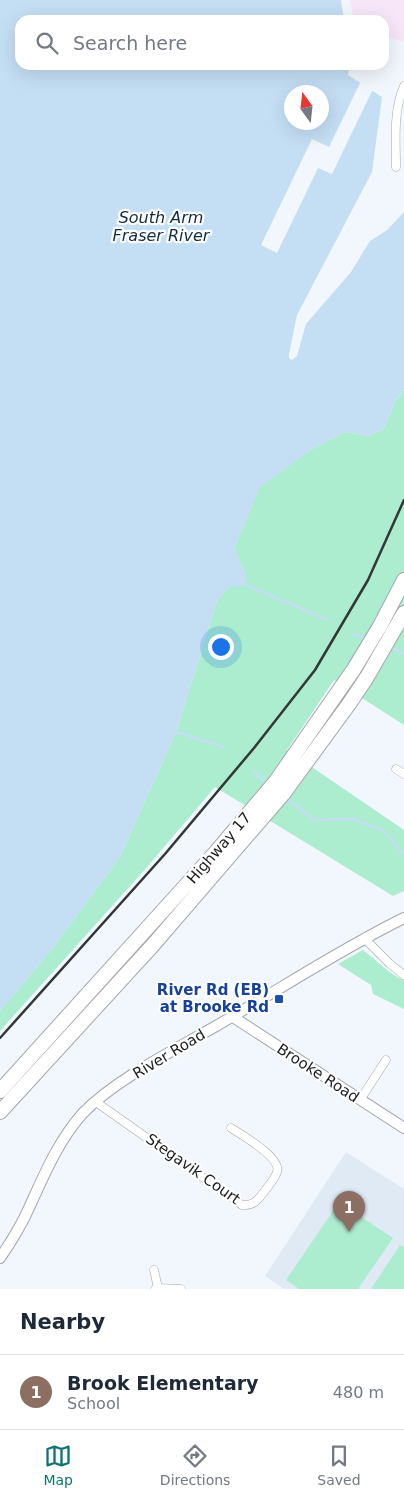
<!DOCTYPE html>
<html lang="en">
<head>
<meta charset="utf-8">
<style>
	:root { --surface:#fff; --page:#f6f6f7; --text:#1f2937; --muted:#747a83; --line:#e0e1e3; --accent:#0f766e }
	body { margin:0; font-family:"DejaVu Sans",sans-serif; background:var(--page); color:var(--text) }
	.compass { position:absolute; left:284px; top:85px; width:45px; height:45px; border-radius:50%; background:var(--surface); box-shadow:0 5px 20px #0002; rotate:345deg }
	.you { position:absolute; left:220px; top:646px; width:18px; height:18px; margin:-12px; border:4px solid #fff; border-radius:50%; background:#1a73e8; box-shadow:0 0 0 8px #1a73e833 }
	.badge { display:grid; place-items:center; width:32px; height:32px; border-radius:50%; background:var(--accent); color:#fff; font-size:16px; font-weight:700 }
	.pin { position:absolute; translate:-50% -41px; filter:drop-shadow(0 1px 2px #0008) }
	.pin::after { content:''; position:absolute; top:26px; width:18px; height:15px; background:inherit; clip-path:polygon(0 0,100% 0,50% 100%) }
	.list { margin:0; padding:0; list-style:none }
	h2 { display:flex; justify-content:space-between; align-items:center; height:65px; margin:0; padding:0 20px; font-size:21px }
	h2 small { font-size:16px; font-weight:400; color:var(--muted) }
	.list li { display:grid; grid-template-columns:32px 1fr auto; gap:15px; align-items:center; box-sizing:border-box; height:75px; padding:0 20px; border-top:1px solid var(--line) }
	.list b { display:block; font-size:19px; white-space:nowrap }
	.list p { margin:0; font-size:16px; white-space:nowrap; color:var(--muted) }
	.list em { font-size:16px; font-style:normal; color:var(--muted) }
	.icon { flex:none; width:28px; height:28px; fill:none; stroke:currentColor; stroke-width:2; stroke-linecap:round; stroke-linejoin:round }
	.map { position:relative; flex:none; width:404px; height:1289px; overflow:hidden }
	.search { position:absolute; background:var(--surface); box-shadow:0 5px 20px #0002; left:15px; right:15px; top:15px; height:55px; display:flex; align-items:center; gap:12px; box-sizing:border-box; padding:0 18px; border-radius:15px; color:var(--muted); font-size:19px }
	.sheet { height:140px; background:var(--surface) }
	nav { display:flex; justify-content:space-around; align-items:center; box-sizing:border-box; height:70px; border-top:1px solid var(--line); background:var(--surface); font-size:14px; color:var(--muted) }
	nav a { display:grid; justify-items:center; gap:2px }
	nav .on { color:var(--accent) }
	.map>svg:first-child { display:block }
</style>
</head>
<body>
<div class="map">
<svg width="404" height="1289" viewBox="0 0 404 1289">
	<rect width="100%" height="100%" fill="#f2f7fd"/>
	<path fill="#f7e6f8" d="M 350,0 L 404,0 L 404,42 L 388,37 L 384,38 L 384,20 L 354,20 Z"/>
	<path fill="#dfeaf5" d="M 346,1152 L 404,1189 L 404,1289 L 284,1289 L 265,1276 Z"/>
	<path fill="#aceccf" d="M 404,390 L 404,725 L 334,680 L 287,750 L 404,830 L 404,891 L 393,896 L 215,787 L 148,866 L 0,1031 L 0,1011 L 52,949 L 120,857 L 176,732 L 217,601 L 228,588 L 246,575 L 234,549 L 260,486 L 312,449 L 345,432 L 368,436 L 384,429 L 394,403 Z
		M 363,950 C 377,960 388,974 404,980 L 404,1009 L 373,994 L 371,985 L 338,964 Z
		M 339,1202 L 393,1238 L 358,1289 L 299,1289 L 286,1280 Z
		M 400,1245 L 404,1247 L 404,1289 L 371,1289 Z"/>
	<path fill="#c4def4" fill-rule="evenodd" d="M 0,0 L 341,0 L 344,20 L 20,20 L 20,65 L 350,65 L 348,75 L 382,97 L 372,172 L 297,315 L 289,354 L 289,358 L 292,360 L 297,356 L 306,324 L 351,272 L 370,241 L 387,230 L 404,212 L 404,390 L 394,403 L 384,429 L 368,436 L 345,432 L 312,449 L 260,487 L 234,549 L 246,575 L 246,585 L 228,588 L 217,601 L 176,732 L 120,857 L 52,949 L 0,1011 ZM 292,92 L 322,92 L 322,122 L 292,122 Z"/>
	<path fill="#f2f7fd" d="M 361,81 L 373,89 L 332,174 L 318,168 L 277,253 L 261,245 L 312,139 L 329,147 Z"/>
	<g fill="none" stroke-linecap="round" stroke-linejoin="round">
		<path stroke="#c4def4" stroke-width="2.5" d="M 246,585 L 328,620
			M 353,634 L 367,639
			M 389,647 L 404,653
			M 176,732 L 224,747
			M 254,772 L 268,784
			M 286,798 L 315,820 L 353,819 L 382,830 L 403,853"/>
		<defs>
			<path id="street" d="M 396,167 C 396,140 393,111 404,86
				M 396,769 L 404,774
				M 364,938 L 390,964 L 404,975
				M 360,1100 L 386,1060
				M 96,1102 L 242,1205 C 253,1206 257,1201 264,1192 C 268,1186 275,1179 277,1172 C 282,1158 242,1135 231,1128
				M 154,1270 L 158,1288
				M 155,1289 L 158,1288 L 181,1289"/>
			<path id="secondary" d="M 233,1017 L 404,1128
				M 0,1258 C 11,1242 21,1226 29,1208 C 44,1175 58,1141 83,1113 C 116,1079 175,1050 216,1026 C 279,990 339,950 404,918"/>
			<path id="highway" d="M 0,1091 L 216,852 L 276,781 L 354,669 L 380,626 L 404,580
				M 0,1112 L 153,945 L 283,794 L 349,704 L 367,677 L 404,613"/>
		</defs>
		<use href="#street" stroke="#a3a8ad" stroke-width="9"/>
		<use href="#secondary" stroke="#a3a8ad" stroke-width="12"/>
		<use href="#highway" stroke="#a3a8ad" stroke-width="16"/>
		<use href="#street" stroke="#fff" stroke-width="8"/>
		<use href="#secondary" stroke="#fff" stroke-width="10"/>
		<use href="#highway" stroke="#fff" stroke-width="14"/>
		<path stroke="#343638" stroke-width="2.5" d="M 0,1038 L 165,854 L 254,748 L 315,670 L 368,580 L 404,500"/>
	</g>
	<rect fill="#1a4fb4" stroke="#fff" stroke-width="2" x="274" y="994" width="10" height="10" rx="2.5"/>
	<g text-anchor="middle" dominant-baseline="central" stroke-width="4.5" stroke-linejoin="round" paint-order="stroke">
		<g font-size="15" fill="#1b1d1f" stroke="#fff">
			<text transform="translate(219 848) rotate(-49)">Highway 17</text>
			<text transform="translate(169 1054) rotate(-31)">River Road</text>
			<text transform="translate(318 1073) rotate(33)">Brooke Road</text>
			<text transform="translate(193 1169) rotate(35)">Stegavik Court</text>
		</g>
		<g font-size="15" font-weight="bold" fill="#164399" stroke="#fff" text-anchor="end">
			<text x="269" y="990">River Rd (EB)<tspan x="269" dy="17">at Brooke Rd</tspan></text>
		</g>
		<g font-size="16" font-style="italic" fill="#102d43" stroke="#fff">
			<text x="161" y="217">South Arm<tspan x="161" dy="18">Fraser River</tspan></text>
		</g>
	</g>
</svg>
<svg class="compass" viewBox="-18 -18 36 36"><path d="M0-13l5 13h-10z" fill="#e53935"/><path d="M0 13l5-13h-10z" fill="#747a83"/></svg>
<div class="you"></div>
<div class="pin badge" style="left:349px;top:1232px;background:#8d6e63">1</div>
<div class="search"><svg class="icon" aria-label="search" viewBox="0 0 24 24"><circle cx="10" cy="10" r="6"/><path d="M15 15l6 6"/></svg>Search here</div>
</div>
<section class="sheet">
<h2>Nearby<small></small></h2>
<ul class="list">
<li><span class="badge" style="background:#8d6e63">1</span><div><b>Brook Elementary</b><p>School</p></div><em>480 m</em></li>
</ul>
</section>
<nav>
<a class="on"><svg class="icon" aria-label="map" viewBox="0 0 24 24"><path d="M3 6l6-2 6 2 6-2v14l-6 2-6-2-6 2zM9 4v14M15 6v14"/></svg>Map</a>
<a><svg class="icon" aria-label="directions" viewBox="0 0 24 24"><path d="M12 3l9 9-9 9-9-9zM9 14v-3h6M13 9l2 2-2 2"/></svg>Directions</a>
<a><svg class="icon" aria-label="saved" viewBox="0 0 24 24"><path d="M7 4h10v16l-5-4-5 4z"/></svg>Saved</a>
</nav>
</body>
</html>
